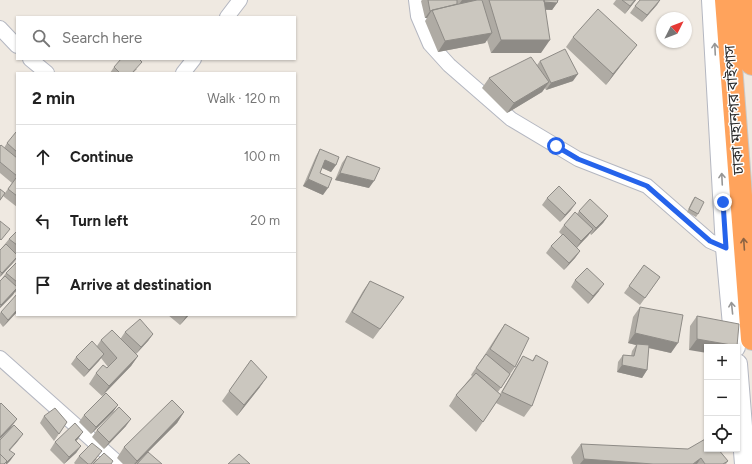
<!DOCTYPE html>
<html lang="en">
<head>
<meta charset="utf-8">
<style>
	:root { --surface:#fff; --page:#f6f6f6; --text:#222; --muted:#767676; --line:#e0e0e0 }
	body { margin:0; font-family:Figtree,"Noto Sans Bengali",sans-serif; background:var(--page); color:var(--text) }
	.controls { position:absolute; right:12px; bottom:12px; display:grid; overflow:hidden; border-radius:0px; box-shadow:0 1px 3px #0004 }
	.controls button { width:36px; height:36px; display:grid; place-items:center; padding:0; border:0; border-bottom:1px solid var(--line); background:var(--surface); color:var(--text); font:20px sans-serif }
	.compass { position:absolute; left:656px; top:12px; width:36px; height:36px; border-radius:50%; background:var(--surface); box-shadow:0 1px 3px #0004; rotate:48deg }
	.stop { position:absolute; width:12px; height:12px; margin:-9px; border:3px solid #2563eb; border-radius:50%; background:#fff }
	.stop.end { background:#2563eb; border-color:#fff; box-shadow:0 1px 4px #0008 }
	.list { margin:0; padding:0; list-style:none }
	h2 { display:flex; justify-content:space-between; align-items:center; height:52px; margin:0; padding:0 16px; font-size:17px }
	h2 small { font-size:13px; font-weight:400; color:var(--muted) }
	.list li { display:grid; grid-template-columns:26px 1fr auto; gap:12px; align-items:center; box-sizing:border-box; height:64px; padding:0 16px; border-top:1px solid var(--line) }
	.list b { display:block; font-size:15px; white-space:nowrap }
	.list em { font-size:13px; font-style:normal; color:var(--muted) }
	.icon { flex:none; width:22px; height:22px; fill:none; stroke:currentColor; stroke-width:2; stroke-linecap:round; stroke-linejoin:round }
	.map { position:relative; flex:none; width:752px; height:464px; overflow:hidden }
	.search { position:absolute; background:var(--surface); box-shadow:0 1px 3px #0004; left:16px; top:16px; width:280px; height:44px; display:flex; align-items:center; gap:10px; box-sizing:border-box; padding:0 14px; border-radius:0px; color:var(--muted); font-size:15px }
	.panel { position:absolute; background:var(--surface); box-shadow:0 1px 3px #0004; left:16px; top:72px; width:280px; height:244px; border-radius:0px }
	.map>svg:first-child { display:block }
</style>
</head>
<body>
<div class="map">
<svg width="752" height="464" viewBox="0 0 752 464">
	<rect width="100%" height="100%" fill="#efe9e1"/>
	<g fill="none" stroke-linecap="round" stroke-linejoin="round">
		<defs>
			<path id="street" d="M 416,0 L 418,16 L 430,44 L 449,65 L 511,119 L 578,159 L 647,186 L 710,241 L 726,248
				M 227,17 L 240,0
				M 0,28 L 17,46
				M 30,59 L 47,73
				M 183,73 L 194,59
				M 0,358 L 119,464"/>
			<path id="secondary" d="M 712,0 L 726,248 L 735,347
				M 737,364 L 745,464"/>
			<path id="highway" d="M 726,0 L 752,339
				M 747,0 L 752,64"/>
		</defs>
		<use href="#street" stroke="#b4b7c1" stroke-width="16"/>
		<use href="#secondary" stroke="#b4b7c1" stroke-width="22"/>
		<use href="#highway" stroke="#c9c9c9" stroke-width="24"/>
		<use href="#street" stroke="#fff" stroke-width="14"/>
		<use href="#secondary" stroke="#fff" stroke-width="20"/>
		<use href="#highway" stroke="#ffa35c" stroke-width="22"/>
	</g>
	<path fill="#afaba4" d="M 422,0 L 482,0 L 482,1 L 483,0 L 558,0 L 557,3 L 552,10 L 545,10 L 541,53 L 491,53 L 487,40 L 485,43 L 438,52 L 425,21 L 427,18 L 425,18 L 421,1 Z
		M 616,0 L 636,0 L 625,14 L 613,4 Z
		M 660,0 L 642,22 L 630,13 L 635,6 Z
		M 573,37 L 637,45 L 629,55 L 606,85 L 566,47 Z
		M 540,61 L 573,81 L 546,90 L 545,88 L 542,92 L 507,113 L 482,88 L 489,78 L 537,65 Z
		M 114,67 L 137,69 L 133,73 L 110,73 Z
		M 17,133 L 17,207 L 3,196 L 0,201 L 0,189 L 5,193 L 12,183 L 0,173 L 0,146 L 4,148 L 7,143 Z
		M 320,149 L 336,165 L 331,172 L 322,168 L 320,173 L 323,195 L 303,186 L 316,156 Z
		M 347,156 L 369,188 L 335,180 L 342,163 Z
		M 695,197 L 698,214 L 696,217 L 687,212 L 692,201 Z
		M 547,198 L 571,210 L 560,222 L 542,205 Z
		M 579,211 L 608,216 L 603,223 L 591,235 L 590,233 L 577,248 L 580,251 L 575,258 L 564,270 L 546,253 L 551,246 L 562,235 L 559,232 L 564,225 L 577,214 Z
		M 17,231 L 17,258 L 13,263 L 0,277 L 0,250 L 9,239 Z
		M 17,264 L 17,293 L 15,292 L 0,308 L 0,281 L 6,273 Z
		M 644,265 L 660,277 L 640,305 L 624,293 Z
		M 575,280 L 599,291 L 588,304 L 571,287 Z
		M 370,281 L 404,297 L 373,339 L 345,322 L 363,291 Z
		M 640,307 L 671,353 L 648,348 L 647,370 L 642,378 L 617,372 L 618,362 L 623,355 L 631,356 L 632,351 L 636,345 L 628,343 L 633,317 Z
		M 1,312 L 17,312 L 3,327 L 0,323 L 0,313 Z
		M 168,315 L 189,315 L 180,325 Z
		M 697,316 L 737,346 L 737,347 L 707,347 L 689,350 L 690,326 Z
		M 505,324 L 515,367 L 498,392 L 500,394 L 516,367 L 523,356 L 532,361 L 536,355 L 532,406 L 524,417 L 496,403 L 476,432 L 449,406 L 456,395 L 472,376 L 471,375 L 482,359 L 498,334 Z
		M 125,332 L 153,334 L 148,341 L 136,354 L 138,356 L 131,366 L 102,396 L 89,384 L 96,373 L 107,368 L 108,367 L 101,358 L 84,377 L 71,364 L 76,357 L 97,346 L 101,340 L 121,338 Z
		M 251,360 L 260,387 L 237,416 L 222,401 Z
		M 118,405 L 113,412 L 91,434 L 79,422 L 84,415 Z
		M 184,412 L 177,423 L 136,464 L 123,464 L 117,458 L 124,447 Z
		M 44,416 L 67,422 L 54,441 L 40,423 Z
		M 126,426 L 104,449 L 92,437 L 97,430 Z
		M 78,439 L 76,441 L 81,446 L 76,453 L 64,464 L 50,450 L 55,442 Z
		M 581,444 L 728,461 L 726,464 L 573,464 L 571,457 Z
		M 79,456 L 97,459 L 92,464 L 75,464 L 74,463 Z"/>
	<path fill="#8e8b86" d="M 462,0 L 479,0 L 455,10 Z
		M 635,0 L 636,0 L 625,14 L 630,6 Z
		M 660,0 L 657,5 L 642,22 L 647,15 Z
		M 542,2 L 557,3 L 552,10 L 537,9 Z
		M 432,10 L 427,18 L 425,18 L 430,11 Z
		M 492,33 L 485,43 L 438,52 L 445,41 Z
		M 501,40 L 550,40 L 541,53 L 491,53 Z
		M 637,45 L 629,55 L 606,85 L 613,74 Z
		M 578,74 L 573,81 L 546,90 L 551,83 Z
		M 549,82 L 542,92 L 507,113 L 514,103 Z
		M 325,160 L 336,165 L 331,172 L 320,167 Z
		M 340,173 L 374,181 L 369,188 L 335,180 Z
		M 308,179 L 328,188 L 323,195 L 303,186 Z
		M 576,203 L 571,210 L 560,222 L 565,215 Z
		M 608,216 L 603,223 L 591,235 L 596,228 Z
		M 593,229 L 588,236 L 576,248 L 581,241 Z
		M 580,251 L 575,258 L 564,270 L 569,263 Z
		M 17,258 L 13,263 L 0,277 L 2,273 Z
		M 604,284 L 599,291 L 588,304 L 593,296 Z
		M 17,288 L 13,295 L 0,308 L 0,307 L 1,305 Z
		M 17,310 L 17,312 L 3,327 L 8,320 Z
		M 187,315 L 189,315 L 180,325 Z
		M 635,333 L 678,343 L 671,353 L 637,345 L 637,344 L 636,345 L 628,343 Z
		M 153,334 L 148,341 L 136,354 L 141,347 Z
		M 697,339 L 737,346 L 737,347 L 707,347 L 707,353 L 689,350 Z
		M 104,354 L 99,361 L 84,377 L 89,370 Z
		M 138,356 L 131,366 L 102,396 L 109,386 Z
		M 622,365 L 647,370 L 642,378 L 617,372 Z
		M 267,377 L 260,387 L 237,416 L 244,405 Z
		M 118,405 L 113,412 L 91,434 L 96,427 Z
		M 184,412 L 177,423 L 136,464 L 134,464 L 137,461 Z
		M 17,419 L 10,429 L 0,439 L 0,437 Z
		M 131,419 L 126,426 L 104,449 L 109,442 Z
		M 83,432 L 78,439 L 70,447 L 75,440 Z
		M 23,434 L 18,441 L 4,457 L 9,450 Z
		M 81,446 L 76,453 L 64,464 L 69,457 Z
		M 102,451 L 92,464 L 91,464 Z
		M 15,454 L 10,461 L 7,464 L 5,464 Z
		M 701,458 L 697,464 L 693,464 Z
		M 584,459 L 653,464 L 580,464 Z"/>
	<path fill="#cbc7bf" stroke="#8e8b86" d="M 428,0 L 457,0 L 457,4 L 430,11 Z
		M 477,0 L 482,0 L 492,33 L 445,41 L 432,10 Z
		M 489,0 L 544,0 L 550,40 L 501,40 Z
		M 544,0 L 558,0 L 557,3 L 544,2 Z
		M 622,0 L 635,0 L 630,6 Z
		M 640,0 L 660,0 L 647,15 L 635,6 Z
		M 598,9 L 637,45 L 613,74 L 573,37 Z
		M 565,49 L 578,74 L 551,83 L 540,61 Z
		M 531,57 L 549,82 L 514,103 L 489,78 Z
		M 121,59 L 139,59 L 142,62 L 132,73 L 120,73 L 114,67 Z
		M 16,132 L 17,133 L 17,152 L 7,143 Z
		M 1,145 L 17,158 L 17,176 L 0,162 L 0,146 Z
		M 320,149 L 339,157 L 336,165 L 325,160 L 320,173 L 332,178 L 328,188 L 308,179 Z
		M 347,156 L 380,168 L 374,181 L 340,173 Z
		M 16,178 L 17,178 L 17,196 L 8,189 Z
		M 559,186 L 576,203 L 565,215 L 547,198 Z
		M 0,189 L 5,193 L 0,200 Z
		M 695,197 L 704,202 L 698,214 L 689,209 Z
		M 590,199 L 608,216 L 596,228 L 579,211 Z
		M 575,212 L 593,229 L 581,241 L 564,225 Z
		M 0,221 L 10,229 L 1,240 L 0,239 Z
		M 17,231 L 17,245 L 9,239 Z
		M 563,234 L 580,251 L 569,263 L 551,246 Z
		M 6,244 L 17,255 L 17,257 L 2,273 L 0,271 L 0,250 Z
		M 16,263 L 17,264 L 17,282 L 6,273 Z
		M 644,265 L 660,277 L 645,298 L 629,286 Z
		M 587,268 L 604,284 L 593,296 L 575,280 Z
		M 5,276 L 17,287 L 17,288 L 1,305 L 0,304 L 0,281 Z
		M 370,281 L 404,297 L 380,329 L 352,312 Z
		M 17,294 L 17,310 L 8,320 L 1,312 Z
		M 640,307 L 683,315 L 678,343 L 635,333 Z
		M 697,316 L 739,324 L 737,346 L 697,339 Z
		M 140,319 L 153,334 L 141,347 L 125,332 Z
		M 505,324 L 529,338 L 515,367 L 490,349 Z
		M 112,330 L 138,356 L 109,386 L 96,373 L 103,365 L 107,368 L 117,358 L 101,340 Z
		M 92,341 L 104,354 L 89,370 L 76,357 Z
		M 637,344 L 649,345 L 647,370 L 622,365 L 623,355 L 634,356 Z
		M 486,354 L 510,374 L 501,388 L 476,368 Z
		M 536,355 L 548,362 L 532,406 L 502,392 L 523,356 L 533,361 Z
		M 251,360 L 267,377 L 244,405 L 229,391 Z
		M 476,373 L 501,395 L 483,422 L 456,395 Z
		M 106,393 L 118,405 L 96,427 L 84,415 Z
		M 172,400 L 184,412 L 137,461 L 124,447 Z
		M 1,403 L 17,419 L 0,437 L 0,404 Z
		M 119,407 L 131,419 L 109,442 L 97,430 Z
		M 55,408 L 67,422 L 59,434 L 44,416 Z
		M 75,423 L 83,432 L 75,440 L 81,446 L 69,457 L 55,442 Z
		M 14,425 L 23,434 L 9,450 L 15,454 L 6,463 L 7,461 L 0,454 L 0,440 Z
		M 707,438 L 707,449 L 718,449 L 728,461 L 723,464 L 705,464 L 701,458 L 693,464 L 653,464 L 584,459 L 581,444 L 688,449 Z
		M 92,443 L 102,451 L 91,464 L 88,464 L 79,456 Z
		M 148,452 L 162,464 L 137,464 Z
		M 104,453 L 113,461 L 111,464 L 93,464 Z
		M 0,454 L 7,461 L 4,464 L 0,464 Z
		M 239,454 L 250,464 L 228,464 Z"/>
	<defs><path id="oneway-shaft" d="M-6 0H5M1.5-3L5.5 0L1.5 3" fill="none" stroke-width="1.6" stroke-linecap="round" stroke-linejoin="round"/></defs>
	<g stroke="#969696">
		<use href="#oneway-shaft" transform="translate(715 49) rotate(-93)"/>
		<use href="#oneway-shaft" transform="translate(722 179) rotate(-93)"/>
		<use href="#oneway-shaft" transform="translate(732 308) rotate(-96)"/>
	</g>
	<use stroke="#8c6343" href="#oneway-shaft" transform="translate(744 244) rotate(-94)"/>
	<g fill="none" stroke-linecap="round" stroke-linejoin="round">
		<path stroke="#2563eb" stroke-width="5" d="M 556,146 L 578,159 L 647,186 L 710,241 L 726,248 L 723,202"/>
	</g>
	<g text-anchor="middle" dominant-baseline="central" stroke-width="3" stroke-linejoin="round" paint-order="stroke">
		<g font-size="15" fill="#2e2e2e" stroke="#fff">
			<text transform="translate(734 110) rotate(-94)">ঢাকা মহানগর বাইপাস</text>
		</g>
	</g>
</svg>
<div class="controls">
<button>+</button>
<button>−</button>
<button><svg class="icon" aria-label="locate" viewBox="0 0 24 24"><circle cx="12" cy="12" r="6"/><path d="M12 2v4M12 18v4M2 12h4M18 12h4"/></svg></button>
</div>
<svg class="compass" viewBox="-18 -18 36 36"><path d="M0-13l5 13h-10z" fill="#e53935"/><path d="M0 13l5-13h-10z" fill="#767676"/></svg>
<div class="stop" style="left:556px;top:146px"></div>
<div class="stop end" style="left:723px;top:202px"></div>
<div class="search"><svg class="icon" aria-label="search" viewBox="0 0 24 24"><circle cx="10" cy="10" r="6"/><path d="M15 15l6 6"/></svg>Search here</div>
<section class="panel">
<h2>2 min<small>Walk · 120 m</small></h2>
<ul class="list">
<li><svg class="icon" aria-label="ahead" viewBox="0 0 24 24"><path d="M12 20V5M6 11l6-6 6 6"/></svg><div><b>Continue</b></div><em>100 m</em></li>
<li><svg class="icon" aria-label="left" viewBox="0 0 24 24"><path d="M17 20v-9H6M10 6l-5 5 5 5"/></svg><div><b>Turn left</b></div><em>20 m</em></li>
<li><svg class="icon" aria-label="arrive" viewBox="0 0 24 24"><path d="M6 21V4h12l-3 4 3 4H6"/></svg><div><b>Arrive at destination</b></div></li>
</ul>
</section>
</div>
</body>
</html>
